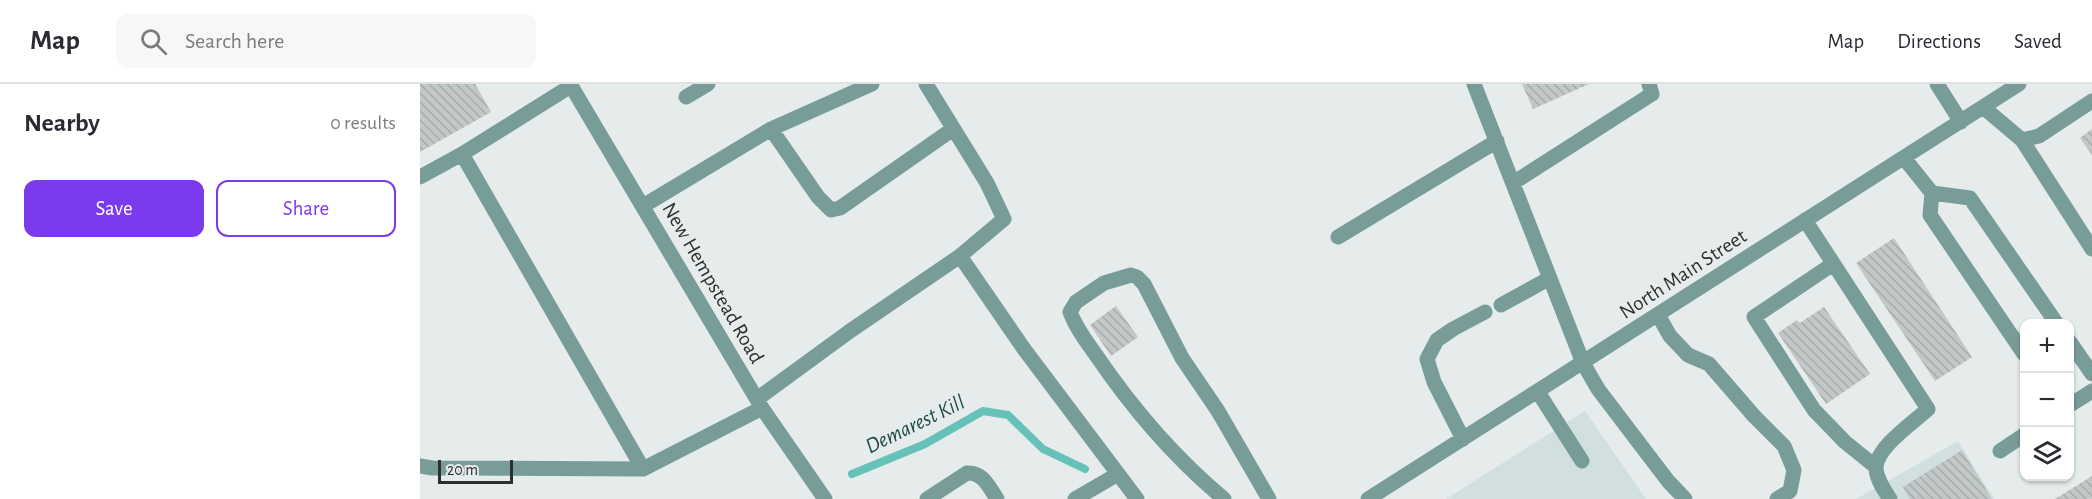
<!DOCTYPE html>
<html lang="en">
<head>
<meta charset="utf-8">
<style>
	:root { --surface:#fff; --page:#f7f7f7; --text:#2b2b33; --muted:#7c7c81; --line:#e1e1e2; --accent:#7c3aed }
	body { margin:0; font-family:"Alegreya Sans",sans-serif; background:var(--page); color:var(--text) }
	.controls { position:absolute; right:18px; bottom:18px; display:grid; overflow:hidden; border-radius:12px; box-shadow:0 2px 4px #0004 }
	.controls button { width:54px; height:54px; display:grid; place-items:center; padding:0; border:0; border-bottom:2px solid var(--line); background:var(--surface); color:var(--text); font:30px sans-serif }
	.scale { position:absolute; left:18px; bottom:15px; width:75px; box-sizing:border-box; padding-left:6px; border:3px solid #2c2f2f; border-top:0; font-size:16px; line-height:21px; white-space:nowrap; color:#2c2f2f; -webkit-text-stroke:4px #e5eceb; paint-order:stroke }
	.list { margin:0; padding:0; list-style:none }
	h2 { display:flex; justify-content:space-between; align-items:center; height:78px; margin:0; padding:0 24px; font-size:26px }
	h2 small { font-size:20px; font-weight:400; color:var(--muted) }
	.actions { display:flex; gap:12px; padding:18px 24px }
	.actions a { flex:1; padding:14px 0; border:2px solid var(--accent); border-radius:12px; text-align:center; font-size:21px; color:var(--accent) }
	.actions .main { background:var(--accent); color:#fff }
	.icon { flex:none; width:33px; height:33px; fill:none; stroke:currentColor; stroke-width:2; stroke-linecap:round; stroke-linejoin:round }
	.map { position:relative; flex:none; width:1672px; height:415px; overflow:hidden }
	header { display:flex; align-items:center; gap:36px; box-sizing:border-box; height:84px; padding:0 30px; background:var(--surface); border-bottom:2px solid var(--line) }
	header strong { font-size:28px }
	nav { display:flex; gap:33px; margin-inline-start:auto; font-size:21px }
	.search { width:420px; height:54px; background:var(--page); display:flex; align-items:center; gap:15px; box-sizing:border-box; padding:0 21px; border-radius:12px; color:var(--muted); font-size:22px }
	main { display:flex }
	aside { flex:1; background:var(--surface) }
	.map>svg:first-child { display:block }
</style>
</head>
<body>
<header>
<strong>Map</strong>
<div class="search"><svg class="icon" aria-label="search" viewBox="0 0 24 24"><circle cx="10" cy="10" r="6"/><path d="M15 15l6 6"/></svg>Search here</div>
<nav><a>Map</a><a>Directions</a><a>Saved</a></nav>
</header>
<main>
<aside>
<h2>Nearby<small>0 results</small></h2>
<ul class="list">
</ul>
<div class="actions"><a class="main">Save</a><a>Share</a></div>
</aside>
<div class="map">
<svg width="1672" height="415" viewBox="0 0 1672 415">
	<defs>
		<pattern id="building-back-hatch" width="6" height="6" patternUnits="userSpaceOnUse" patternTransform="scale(1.5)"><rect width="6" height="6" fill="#c1c8c7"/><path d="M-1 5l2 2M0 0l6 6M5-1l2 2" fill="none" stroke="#a6acab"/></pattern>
	</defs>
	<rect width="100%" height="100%" fill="#e5eceb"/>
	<path fill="#d1e0de" d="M 1165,327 L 1226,415 L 1026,415 Z
		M 1538,357 L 1574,415 L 1436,415 Z"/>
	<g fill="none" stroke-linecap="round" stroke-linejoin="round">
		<path stroke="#66c2b9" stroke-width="8" d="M 432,390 L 505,360 L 563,327 L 588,331 L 623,365 L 665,385"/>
	</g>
	<path fill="url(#building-back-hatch)" d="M 0,0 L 55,0 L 71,28 L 0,68 Z
		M 1102,0 L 1169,0 L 1113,25 Z
		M 1672,45 L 1672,71 L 1660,54 Z
		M 1474,154 L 1552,273 L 1515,297 L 1436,179 Z
		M 696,222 L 718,253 L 691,272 L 670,241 Z
		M 1404,223 L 1450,290 L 1406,320 L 1358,249 L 1377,236 L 1380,239 Z
		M 1542,366 L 1572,415 L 1490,415 L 1483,403 Z
		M 1672,392 L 1672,415 L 1635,415 Z"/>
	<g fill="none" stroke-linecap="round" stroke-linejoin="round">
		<path stroke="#789c98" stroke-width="15" d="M 150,0 L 342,324 L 405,415
			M 1054,0 L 1163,279 L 1178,305 L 1248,397 L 1265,415
			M 1517,0 L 1541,38
			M 151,2 L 42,70 L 223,385 L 342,324
			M 266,13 L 288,0
			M 1563,23 L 1602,56 L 1619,52 L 1672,17
			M 351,45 L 398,113 L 411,126 L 420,124 L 533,45
			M 1602,56 L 1672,165
			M 1484,74 L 1512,109 L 1550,114 L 1637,240
			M 0,93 L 42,70
			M 1093,99 L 1232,10 L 1229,0
			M 1512,109 L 1510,131 L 1604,270
			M 223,122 L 351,45 L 452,0
			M 1385,136 L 1508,325 C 1494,338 1455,364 1456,385 C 1457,396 1464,406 1470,415
			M 918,153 L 1077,57
			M 540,172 L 604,265 L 717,415
			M 1413,180 L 1334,233 L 1394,326 L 1425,358 L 1456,383
			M 1081,221 L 1130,194
			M 1238,231 L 1250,252 L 1268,271 L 1289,280 L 1334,332 L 1364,362 L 1374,386 L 1370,407 L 1357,415
			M 1650,258 L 1672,290
			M 1118,308 L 1162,377
			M 337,315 L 430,247 L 540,172 L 584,135 L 567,99 L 506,0
			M 1650,321 L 1672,307
			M 1043,355 L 1014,298 L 1007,275 L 1017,256 L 1033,245 L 1065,228
			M 1580,367 L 1604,351
			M 0,382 L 12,384 L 223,385
			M 507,415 L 547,389 C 563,388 569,403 577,415
			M 655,415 L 698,390
			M 804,415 C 755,374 712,324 676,271 C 666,257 656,244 650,228 L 656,218 L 684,199 L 711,191 L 717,193 L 724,200 L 762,274 L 798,327 L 849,415
			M 948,415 L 1599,0"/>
	</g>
	<g text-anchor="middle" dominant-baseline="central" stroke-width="6" stroke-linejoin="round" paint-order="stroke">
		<g font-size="21" fill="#2c2f2f" stroke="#e5eceb">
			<text transform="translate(1263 190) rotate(-33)">North Main Street</text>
			<text transform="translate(293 199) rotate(60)">New Hempstead Road</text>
		</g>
		<g font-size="22" font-style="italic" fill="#204b47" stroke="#e5eceb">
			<text transform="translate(495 340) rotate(-26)">Demarest Kill</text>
		</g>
	</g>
</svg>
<div class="controls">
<button>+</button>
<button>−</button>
<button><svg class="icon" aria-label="layers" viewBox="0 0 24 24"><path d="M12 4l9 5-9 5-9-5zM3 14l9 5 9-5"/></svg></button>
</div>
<div class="scale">20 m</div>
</div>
</main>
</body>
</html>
